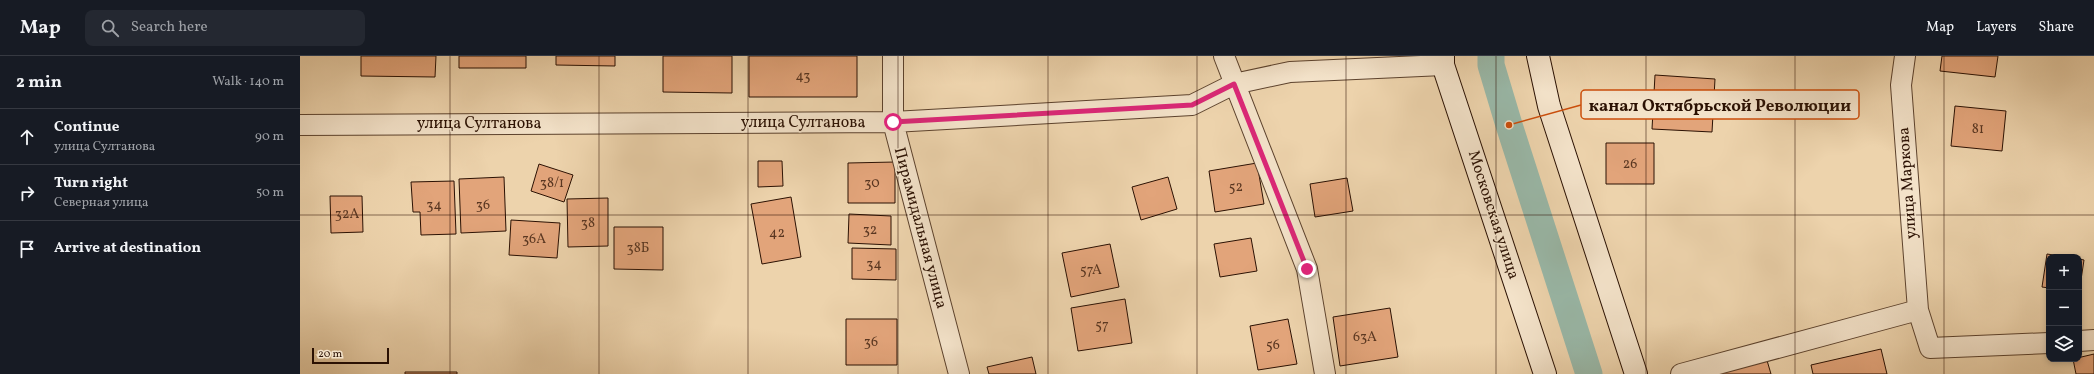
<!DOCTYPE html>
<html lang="en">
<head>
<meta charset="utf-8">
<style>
	:root { --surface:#171b24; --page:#242831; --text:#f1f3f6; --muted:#9ea1a6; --line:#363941 }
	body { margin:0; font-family:Vollkorn,serif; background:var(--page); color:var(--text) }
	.controls { position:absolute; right:12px; bottom:12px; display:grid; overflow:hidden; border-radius:8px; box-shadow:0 2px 6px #0003 }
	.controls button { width:36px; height:36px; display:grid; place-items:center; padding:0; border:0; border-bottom:1px solid var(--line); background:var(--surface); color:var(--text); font:20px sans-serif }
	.scale { position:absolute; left:12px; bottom:10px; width:77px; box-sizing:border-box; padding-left:4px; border:2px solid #2b1103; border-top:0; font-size:11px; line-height:14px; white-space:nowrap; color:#2b1103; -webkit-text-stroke:3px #f3e2c9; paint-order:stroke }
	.stop { position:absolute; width:12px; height:12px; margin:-9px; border:3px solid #db2777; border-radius:50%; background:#fff }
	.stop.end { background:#db2777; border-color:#fff; box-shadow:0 1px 4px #0008 }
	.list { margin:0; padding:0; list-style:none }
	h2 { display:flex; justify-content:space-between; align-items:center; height:52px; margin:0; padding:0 16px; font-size:17px }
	h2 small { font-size:13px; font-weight:400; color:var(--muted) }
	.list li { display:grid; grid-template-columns:26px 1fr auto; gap:12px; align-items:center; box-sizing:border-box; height:56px; padding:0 16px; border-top:1px solid var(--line) }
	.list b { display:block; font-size:15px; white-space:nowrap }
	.list p { margin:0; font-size:13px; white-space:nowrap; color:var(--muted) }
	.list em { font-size:13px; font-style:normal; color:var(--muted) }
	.icon { flex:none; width:22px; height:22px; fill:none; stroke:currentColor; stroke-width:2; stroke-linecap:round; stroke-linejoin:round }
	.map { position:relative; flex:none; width:1794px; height:318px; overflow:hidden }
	header { display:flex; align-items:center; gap:24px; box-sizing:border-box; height:56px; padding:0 20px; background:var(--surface); border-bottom:1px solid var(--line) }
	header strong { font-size:19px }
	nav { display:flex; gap:22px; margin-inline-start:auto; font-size:14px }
	.search { width:280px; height:36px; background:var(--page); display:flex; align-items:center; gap:10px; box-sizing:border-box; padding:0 14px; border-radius:8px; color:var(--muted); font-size:15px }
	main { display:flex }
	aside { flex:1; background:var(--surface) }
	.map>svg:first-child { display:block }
</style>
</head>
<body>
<header>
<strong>Map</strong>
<div class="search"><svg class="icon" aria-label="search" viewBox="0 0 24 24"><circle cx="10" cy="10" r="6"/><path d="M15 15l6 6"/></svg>Search here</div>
<nav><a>Map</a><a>Layers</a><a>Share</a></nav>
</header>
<main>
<aside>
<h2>2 min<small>Walk · 140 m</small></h2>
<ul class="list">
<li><svg class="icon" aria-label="ahead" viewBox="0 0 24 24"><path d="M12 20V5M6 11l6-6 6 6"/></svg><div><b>Continue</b><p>улица Султанова</p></div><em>90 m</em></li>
<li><svg class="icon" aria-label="right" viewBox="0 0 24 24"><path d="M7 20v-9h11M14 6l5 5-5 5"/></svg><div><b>Turn right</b><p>Северная улица</p></div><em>50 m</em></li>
<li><svg class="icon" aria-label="arrive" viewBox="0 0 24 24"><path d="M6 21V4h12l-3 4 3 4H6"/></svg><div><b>Arrive at destination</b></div></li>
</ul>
</aside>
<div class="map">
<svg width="1794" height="318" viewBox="0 0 1794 318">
	<rect width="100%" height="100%" fill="#edd3ac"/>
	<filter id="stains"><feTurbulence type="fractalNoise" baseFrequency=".005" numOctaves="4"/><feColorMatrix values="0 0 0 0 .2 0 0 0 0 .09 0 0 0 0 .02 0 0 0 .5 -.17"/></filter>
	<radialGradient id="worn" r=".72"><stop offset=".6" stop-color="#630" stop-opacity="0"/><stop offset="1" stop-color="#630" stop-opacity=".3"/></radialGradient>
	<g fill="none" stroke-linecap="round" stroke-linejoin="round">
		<path stroke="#99b8a8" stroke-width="27" d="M 1191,0 L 1191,9 L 1209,69 L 1289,318"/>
	</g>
	<path fill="#e2a47a" stroke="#2b1103" d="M 61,0 L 136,0 L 135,21 L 61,20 Z
		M 159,0 L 226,0 L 226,12 L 159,12 Z
		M 256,0 L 315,0 L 315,10 L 256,9 Z
		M 363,0 L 432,0 L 432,37 L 363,36 Z
		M 449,0 L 557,0 L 557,41 L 449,41 Z
		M 1642,0 L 1698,0 L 1695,21 L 1640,15 Z
		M 1355,19 L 1415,23 L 1412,76 L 1352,73 Z
		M 1655,50 L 1706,55 L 1702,95 L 1651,90 Z
		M 1306,87 L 1354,87 L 1354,128 L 1306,128 Z
		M 458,105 L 482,105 L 483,130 L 458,131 Z
		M 595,106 L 595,147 L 548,147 L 548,107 Z
		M 957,107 L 964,148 L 915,156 L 909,115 Z
		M 239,108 L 273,119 L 264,146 L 231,135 Z
		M 204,121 L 206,175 L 161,177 L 159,123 Z
		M 868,121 L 877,153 L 841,164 L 832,131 Z
		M 1047,122 L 1053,155 L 1015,161 L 1010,128 Z
		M 154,125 L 156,178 L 121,179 L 120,156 L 113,156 L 111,126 Z
		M 30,140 L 62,140 L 63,176 L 31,177 Z
		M 491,141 L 501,201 L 462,208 L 451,148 Z
		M 308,142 L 308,190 L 268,191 L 267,143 Z
		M 549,158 L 591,160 L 591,189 L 548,187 Z
		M 211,164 L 260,167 L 257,202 L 209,199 Z
		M 314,171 L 363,171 L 363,214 L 314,213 Z
		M 951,182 L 957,215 L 920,221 L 914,188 Z
		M 810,188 L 819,231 L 771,241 L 762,197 Z
		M 552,192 L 596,193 L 596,224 L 552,223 Z
		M 1747,198 L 1766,201 L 1749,201 L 1749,232 L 1742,231 Z
		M 1779,203 L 1784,204 L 1779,237 Z
		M 825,243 L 832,287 L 778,295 L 771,252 Z
		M 1090,252 L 1098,301 L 1040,310 L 1033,261 Z
		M 546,263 L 597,263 L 597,309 L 546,309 Z
		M 988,263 L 997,308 L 958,314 L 950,270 Z
		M 1581,293 L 1587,318 L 1513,318 L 1511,309 Z
		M 1794,298 L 1794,318 L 1776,318 L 1773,303 Z
		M 732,301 L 736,318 L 689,318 L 687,311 Z
		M 1466,301 L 1471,318 L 1412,318 Z
		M 105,316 L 157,316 L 157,318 L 105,318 Z"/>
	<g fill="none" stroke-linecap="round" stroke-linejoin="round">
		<defs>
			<path id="street" d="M 593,0 L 593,66 L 659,318
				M 924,0 L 1007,213 L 1025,318
				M 1605,0 L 1601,29 L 1618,254 L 1630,292 L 1749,287
				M 0,69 L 593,66 L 892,49 L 934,28 L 990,16 L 1143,9
				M 1779,285 L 1794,284
				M 1381,318 L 1618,254"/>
			<path id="secondary" d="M 1143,0 L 1143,9 L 1245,318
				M 1238,0 L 1249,50 L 1336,318"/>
		</defs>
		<use href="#street" stroke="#5c422d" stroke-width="22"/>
		<use href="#secondary" stroke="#2b1103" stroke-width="24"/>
		<use href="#street" stroke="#f3e2c9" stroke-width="20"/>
		<use href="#secondary" stroke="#f3e2c9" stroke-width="22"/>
	</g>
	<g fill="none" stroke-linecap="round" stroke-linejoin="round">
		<path stroke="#db2777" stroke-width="5" d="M 593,66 L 892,49 L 934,28 L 1007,213"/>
	</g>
	<path fill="none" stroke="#2b1103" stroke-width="1" stroke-opacity="0.55" d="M 150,0 L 150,318M 299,0 L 299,318M 448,0 L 448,318M 598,0 L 598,318M 748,0 L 748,318M 897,0 L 897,318M 1046,0 L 1046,318M 1196,0 L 1196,318M 1346,0 L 1346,318M 1495,0 L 1495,318M 1644,0 L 1644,318M 0,159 L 1794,159"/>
	<g text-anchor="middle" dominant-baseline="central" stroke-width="3" stroke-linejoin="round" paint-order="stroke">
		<g font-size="14" fill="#593621">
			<text x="503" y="20">43</text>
			<text x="1678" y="73">81</text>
			<text x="1330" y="108">26</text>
			<text x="252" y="127">38/1</text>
			<text x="572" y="127">30</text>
			<text x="936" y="131">52</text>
			<text x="134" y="149">34</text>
			<text x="183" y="149">36</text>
			<text x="47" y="158">32А</text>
			<text x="288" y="167">38</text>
			<text x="570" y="174">32</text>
			<text x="477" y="177">42</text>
			<text x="234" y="183">36А</text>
			<text x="338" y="192">38Б</text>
			<text x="574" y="208">34</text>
			<text x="791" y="214">57А</text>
			<text x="802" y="269">57</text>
			<text x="1065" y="281">63А</text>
			<text x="571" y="286">36</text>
			<text x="973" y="289">56</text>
		</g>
		<g font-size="16" fill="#2b1103" stroke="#f3e2c9">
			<text x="503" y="67">улица Султанова</text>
			<text x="179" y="68">улица Султанова</text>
			<text transform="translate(1608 127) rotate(-94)">улица Маркова</text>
			<text transform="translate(1193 159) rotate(72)">Московская улица</text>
			<text transform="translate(620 172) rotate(75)">Пирамидальная улица</text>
		</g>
	</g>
	<path fill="none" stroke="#cc4e0b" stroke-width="1.5" d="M1209 69L1281 49"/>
	<circle fill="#cc4e0b" stroke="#f3e2c9" stroke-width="1.5" cx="1209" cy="69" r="4"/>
	<rect fill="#f3e2c9" stroke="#cc4e0b" stroke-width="1.5" x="1281" y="34" width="278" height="29" rx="4"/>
	<g font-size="17" text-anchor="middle" font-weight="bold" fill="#2b1103">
		<text x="1420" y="55">канал Октябрьской Революции</text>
	</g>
	<rect width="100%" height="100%" filter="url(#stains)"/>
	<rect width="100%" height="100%" fill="url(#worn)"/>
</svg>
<div class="controls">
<button>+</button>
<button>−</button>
<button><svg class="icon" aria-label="layers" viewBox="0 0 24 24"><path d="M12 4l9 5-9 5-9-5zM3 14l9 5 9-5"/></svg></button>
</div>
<div class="scale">20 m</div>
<div class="stop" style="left:593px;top:66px"></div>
<div class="stop end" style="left:1007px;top:213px"></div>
</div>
</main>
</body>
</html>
